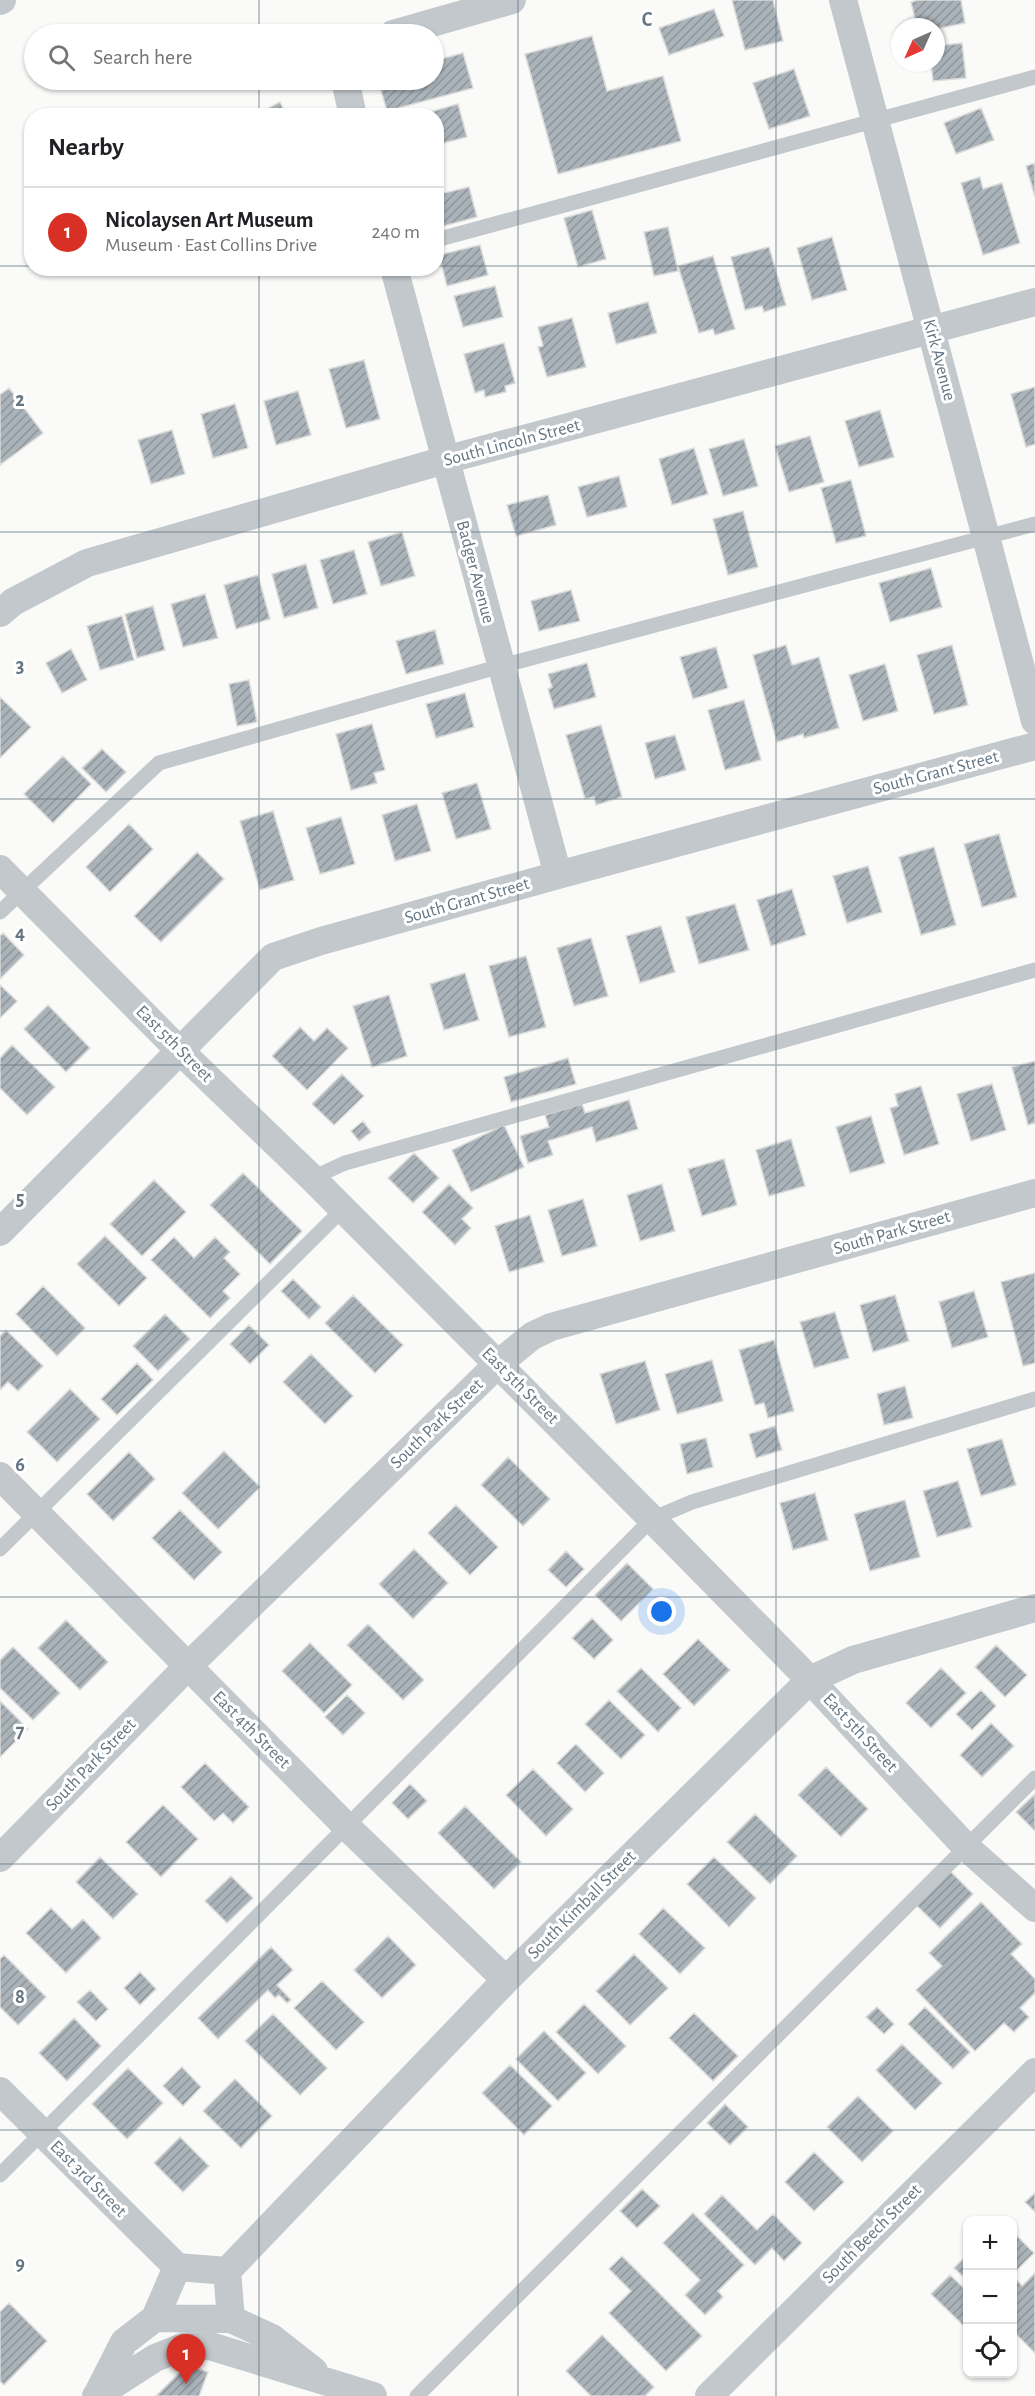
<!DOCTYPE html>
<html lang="en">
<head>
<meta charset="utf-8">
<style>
	:root { --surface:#fff; --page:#f6f6f6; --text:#202124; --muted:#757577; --line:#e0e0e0; --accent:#d93025 }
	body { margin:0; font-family:"Alegreya Sans",sans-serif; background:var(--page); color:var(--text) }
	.controls { position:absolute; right:18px; bottom:18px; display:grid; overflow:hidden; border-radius:12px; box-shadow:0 2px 4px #0004 }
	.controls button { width:54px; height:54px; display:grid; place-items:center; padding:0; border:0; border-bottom:2px solid var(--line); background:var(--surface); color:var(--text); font:30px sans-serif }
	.compass { position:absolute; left:891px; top:18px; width:54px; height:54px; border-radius:50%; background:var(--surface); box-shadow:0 2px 4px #0004; rotate:225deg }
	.you { position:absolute; left:662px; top:1612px; width:21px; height:21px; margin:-15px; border:4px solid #fff; border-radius:50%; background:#1a73e8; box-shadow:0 0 0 9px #1a73e833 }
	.badge { display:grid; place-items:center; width:39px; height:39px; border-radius:50%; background:var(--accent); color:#fff; font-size:20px; font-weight:700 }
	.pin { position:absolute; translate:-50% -50px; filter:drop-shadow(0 2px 3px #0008) }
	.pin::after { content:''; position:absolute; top:32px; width:21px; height:18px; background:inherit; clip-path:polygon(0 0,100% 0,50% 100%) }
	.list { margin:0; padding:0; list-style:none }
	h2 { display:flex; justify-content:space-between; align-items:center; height:78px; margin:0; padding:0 24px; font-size:26px }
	h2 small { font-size:20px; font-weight:400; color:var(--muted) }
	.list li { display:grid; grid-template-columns:39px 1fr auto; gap:18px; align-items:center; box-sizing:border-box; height:90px; padding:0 24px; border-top:2px solid var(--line) }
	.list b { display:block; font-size:22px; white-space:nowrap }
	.list p { margin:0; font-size:20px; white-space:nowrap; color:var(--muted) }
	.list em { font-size:20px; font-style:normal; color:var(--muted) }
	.icon { flex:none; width:33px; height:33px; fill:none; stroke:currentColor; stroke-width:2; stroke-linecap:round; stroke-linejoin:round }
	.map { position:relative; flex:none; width:1035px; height:2396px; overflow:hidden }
	.search { position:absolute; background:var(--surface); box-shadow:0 2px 4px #0004; left:24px; top:24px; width:420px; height:66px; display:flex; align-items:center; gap:15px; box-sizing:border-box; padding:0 21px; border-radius:33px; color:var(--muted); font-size:22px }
	.panel { position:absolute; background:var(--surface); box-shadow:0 2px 4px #0004; left:24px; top:108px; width:420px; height:168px; border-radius:24px }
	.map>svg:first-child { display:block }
</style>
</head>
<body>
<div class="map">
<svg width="1035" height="2396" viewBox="0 0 1035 2396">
	<defs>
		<pattern id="building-hatch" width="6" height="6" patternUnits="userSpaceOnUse" patternTransform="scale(1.5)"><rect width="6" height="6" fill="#aab3b9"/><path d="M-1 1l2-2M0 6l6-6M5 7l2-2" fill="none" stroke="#8e969c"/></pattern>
	</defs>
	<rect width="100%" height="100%" fill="#fafaf8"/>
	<path fill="url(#building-hatch)" stroke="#dcdcda" stroke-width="1.5" d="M 732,0 L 773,0 L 783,41 L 745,50 Z
		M 919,0 L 961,0 L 965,23 L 936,29 L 936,27 L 917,27 L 911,2 Z
		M 714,9 L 724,36 L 669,55 L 659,28 Z
		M 592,36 L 607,91 L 663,76 L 681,141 L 558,174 L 525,54 Z
		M 962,43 L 966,78 L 933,81 L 931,63 L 936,63 L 936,46 Z
		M 463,53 L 473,88 L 387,111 L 378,80 L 434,80 L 434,61 Z
		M 794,69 L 810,116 L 769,129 L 753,83 Z
		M 280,102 L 287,116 L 253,116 Z
		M 458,104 L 467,137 L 436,145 L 436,116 L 416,116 Z
		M 981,108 L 994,140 L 956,154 L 944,123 Z
		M 1035,163 L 1035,197 L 1026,166 Z
		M 980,177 L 983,189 L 1002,183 L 1020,243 L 983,255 L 961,183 Z
		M 469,187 L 477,217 L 436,228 L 436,195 Z
		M 592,210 L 606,259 L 578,267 L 564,218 Z
		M 668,227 L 678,271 L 654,276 L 644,232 Z
		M 832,237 L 847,290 L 812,300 L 797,248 Z
		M 480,245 L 488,275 L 447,286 L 439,255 Z
		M 769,247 L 786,305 L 764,312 L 762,306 L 745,310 L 731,257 Z
		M 713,256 L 735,329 L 715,335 L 713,329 L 699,333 L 678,266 Z
		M 495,286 L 503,317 L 463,327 L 454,296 Z
		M 648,302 L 657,333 L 616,344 L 608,313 Z
		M 572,318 L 586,367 L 547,377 L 538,347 L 543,346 L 538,327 Z
		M 504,343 L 515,383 L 505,386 L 506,392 L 485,397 L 484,390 L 475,393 L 464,354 Z
		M 364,360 L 380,419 L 346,428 L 329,369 Z
		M 1035,387 L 1035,444 L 1026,447 L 1011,394 Z
		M 9,388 L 43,433 L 0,465 L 0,395 Z
		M 298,391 L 311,435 L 276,445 L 264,401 Z
		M 235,404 L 248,448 L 213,458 L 201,414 Z
		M 880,410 L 894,457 L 859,467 L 845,421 Z
		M 172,430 L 185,474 L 151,484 L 138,440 Z
		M 810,436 L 824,482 L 789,492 L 775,446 Z
		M 744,439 L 758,486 L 723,496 L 709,449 Z
		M 694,448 L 708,494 L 672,505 L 659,459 Z
		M 619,476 L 627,507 L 587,517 L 578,487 Z
		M 851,480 L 866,536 L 836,543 L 821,488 Z
		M 548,495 L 556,525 L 516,536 L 507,505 Z
		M 743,511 L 758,567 L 728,575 L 713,519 Z
		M 402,532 L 415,576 L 381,586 L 368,542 Z
		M 354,550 L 367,594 L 333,604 L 320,560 Z
		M 306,564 L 318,608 L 284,618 L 272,574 Z
		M 931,568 L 942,607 L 890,622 L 879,583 Z
		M 258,575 L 270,619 L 236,629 L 224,585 Z
		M 571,590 L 580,621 L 539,631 L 531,601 Z
		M 205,594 L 218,638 L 183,647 L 171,604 Z
		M 153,606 L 165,650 L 137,658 L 125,614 Z
		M 122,616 L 134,660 L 100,670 L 87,626 Z
		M 435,630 L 444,664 L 406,674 L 396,641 Z
		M 786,645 L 792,665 L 819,657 L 839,728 L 804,738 L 803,734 L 777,742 L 753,655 Z
		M 952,645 L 968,705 L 934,714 L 917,655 Z
		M 716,647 L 728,688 L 693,699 L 680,657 Z
		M 71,649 L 87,680 L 62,693 L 46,663 Z
		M 587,663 L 596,697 L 554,709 L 548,689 L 552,687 L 548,674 Z
		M 885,664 L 898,711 L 863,721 L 849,675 Z
		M 249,680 L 257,722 L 237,726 L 229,684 Z
		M 465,693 L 474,727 L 436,738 L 426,704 Z
		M 0,697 L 31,727 L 0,758 Z
		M 744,700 L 761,760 L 725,770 L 708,710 Z
		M 372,724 L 385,770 L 374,773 L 377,783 L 351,790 L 336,734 Z
		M 601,725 L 622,797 L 596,805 L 594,797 L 585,799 L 566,735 Z
		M 675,735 L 686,770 L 655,779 L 645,743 Z
		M 102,749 L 126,772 L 106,792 L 82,768 Z
		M 63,756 L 91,784 L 53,823 L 24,794 Z
		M 477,783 L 491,829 L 456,839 L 442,793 Z
		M 417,804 L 431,851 L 395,861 L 382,815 Z
		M 273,811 L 294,880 L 260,890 L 240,821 Z
		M 341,817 L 355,864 L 320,874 L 306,828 Z
		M 129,824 L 153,849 L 110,892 L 86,867 Z
		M 999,834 L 1017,897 L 982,907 L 964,844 Z
		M 934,847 L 956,925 L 921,935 L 899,857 Z
		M 197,852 L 224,879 L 161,942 L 134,916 Z
		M 868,866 L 882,912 L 847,923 L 833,876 Z
		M 792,889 L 806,935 L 771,946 L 757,900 Z
		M 735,904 L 749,950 L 699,964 L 686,917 Z
		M 661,926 L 675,972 L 640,983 L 626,936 Z
		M 3,933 L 24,955 L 0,979 L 0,936 Z
		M 591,938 L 608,996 L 574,1006 L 557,948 Z
		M 526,956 L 546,1027 L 509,1037 L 489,966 Z
		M 465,973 L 479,1020 L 444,1030 L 430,984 Z
		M 0,985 L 17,1001 L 0,1018 Z
		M 389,995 L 407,1056 L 372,1067 L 353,1006 Z
		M 48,1005 L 90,1048 L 66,1072 L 24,1029 Z
		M 300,1027 L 314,1041 L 327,1028 L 348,1048 L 307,1090 L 272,1056 Z
		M 12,1045 L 55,1087 L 27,1115 L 0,1088 L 0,1058 Z
		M 568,1058 L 576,1084 L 511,1102 L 504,1077 Z
		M 1035,1061 L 1035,1123 L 1028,1125 L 1012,1067 Z
		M 342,1074 L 364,1096 L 334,1125 L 312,1104 Z
		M 992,1084 L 1006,1130 L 971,1141 L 957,1094 Z
		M 921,1086 L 939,1144 L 904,1155 L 890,1108 L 898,1106 L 895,1094 Z
		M 629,1100 L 638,1129 L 596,1142 L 592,1127 L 548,1141 L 553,1155 L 528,1163 L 520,1136 L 549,1127 L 545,1115 L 582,1104 L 585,1113 Z
		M 871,1116 L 885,1163 L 850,1173 L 836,1127 Z
		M 363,1121 L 371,1132 L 359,1141 L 351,1131 Z
		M 504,1125 L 524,1167 L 471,1192 L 452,1150 Z
		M 791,1139 L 805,1186 L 769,1196 L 756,1150 Z
		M 414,1153 L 439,1178 L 413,1203 L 388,1178 Z
		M 724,1159 L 737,1205 L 702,1216 L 688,1169 Z
		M 243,1173 L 302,1231 L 270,1264 L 210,1205 Z
		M 154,1180 L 186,1212 L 142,1256 L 110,1224 Z
		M 449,1184 L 473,1208 L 462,1219 L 471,1228 L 455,1245 L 422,1212 Z
		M 662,1184 L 675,1231 L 640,1241 L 627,1195 Z
		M 583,1199 L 597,1246 L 562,1256 L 548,1210 Z
		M 530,1215 L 544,1262 L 509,1272 L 495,1226 Z
		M 105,1236 L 147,1278 L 119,1306 L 77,1264 Z
		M 174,1237 L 194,1258 L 215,1237 L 230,1252 L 224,1258 L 240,1274 L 223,1291 L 230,1298 L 210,1318 L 151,1260 Z
		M 1035,1273 L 1035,1363 L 1023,1366 L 1001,1282 Z
		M 293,1279 L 321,1307 L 309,1319 L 281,1291 Z
		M 43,1286 L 85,1328 L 57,1356 L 16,1314 Z
		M 974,1291 L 988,1337 L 952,1348 L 939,1302 Z
		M 353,1295 L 403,1345 L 375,1373 L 325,1323 Z
		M 895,1295 L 909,1341 L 873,1352 L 860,1305 Z
		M 835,1312 L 849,1358 L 814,1368 L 800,1322 Z
		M 165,1314 L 190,1339 L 158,1371 L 133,1346 Z
		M 249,1325 L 269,1345 L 250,1364 L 230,1344 Z
		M 6,1330 L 43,1366 L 18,1391 L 8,1382 L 0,1390 L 0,1336 Z
		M 774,1340 L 794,1411 L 768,1418 L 764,1403 L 755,1405 L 739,1350 Z
		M 311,1354 L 353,1396 L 325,1424 L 283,1382 Z
		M 712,1360 L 723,1401 L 677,1414 L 665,1374 Z
		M 645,1361 L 660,1410 L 616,1424 L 600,1374 Z
		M 137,1363 L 153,1380 L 117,1415 L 101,1399 Z
		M 905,1386 L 913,1418 L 884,1425 L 877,1394 Z
		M 70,1389 L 100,1419 L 57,1462 L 27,1432 Z
		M 775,1426 L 782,1450 L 756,1458 L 749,1434 Z
		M 706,1438 L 713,1467 L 687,1474 L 680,1444 Z
		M 1002,1439 L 1016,1485 L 981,1496 L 967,1449 Z
		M 224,1451 L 260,1487 L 218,1529 L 182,1493 Z
		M 129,1452 L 155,1479 L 113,1521 L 87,1494 Z
		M 508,1457 L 550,1499 L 523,1526 L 481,1485 Z
		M 958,1481 L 972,1527 L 937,1537 L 923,1491 Z
		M 815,1493 L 828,1540 L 793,1550 L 780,1503 Z
		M 905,1500 L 920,1557 L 870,1571 L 854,1514 Z
		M 456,1505 L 498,1547 L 470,1575 L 428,1533 Z
		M 180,1510 L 222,1552 L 194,1580 L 152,1538 Z
		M 414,1549 L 448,1583 L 413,1619 L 379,1584 Z
		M 566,1551 L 584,1569 L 566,1587 L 548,1570 Z
		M 627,1563 L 653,1589 L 621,1621 L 595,1595 Z
		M 592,1618 L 613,1640 L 594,1659 L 572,1638 Z
		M 66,1620 L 108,1662 L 80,1690 L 38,1648 Z
		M 368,1624 L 424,1680 L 403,1700 L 347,1645 Z
		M 698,1639 L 730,1670 L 694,1706 L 663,1674 Z
		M 310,1643 L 352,1685 L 324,1713 L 282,1671 Z
		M 996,1645 L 1027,1675 L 1005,1697 L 975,1667 Z
		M 13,1647 L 60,1693 L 33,1720 L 0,1688 L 0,1660 Z
		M 641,1668 L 681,1708 L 658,1732 L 617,1691 Z
		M 941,1668 L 966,1693 L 931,1728 L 906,1703 Z
		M 981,1690 L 996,1706 L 972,1730 L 956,1714 Z
		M 347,1695 L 365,1713 L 343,1735 L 325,1717 Z
		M 609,1700 L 645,1735 L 621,1759 L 585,1724 Z
		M 0,1701 L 28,1729 L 0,1757 Z
		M 991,1723 L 1014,1746 L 982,1777 L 960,1755 Z
		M 576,1744 L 604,1773 L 585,1792 L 557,1763 Z
		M 205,1763 L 249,1807 L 233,1823 L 223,1813 L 214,1821 L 181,1787 Z
		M 826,1767 L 868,1809 L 841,1837 L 798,1795 Z
		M 533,1769 L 573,1809 L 546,1836 L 506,1795 Z
		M 410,1784 L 427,1801 L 408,1819 L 392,1803 Z
		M 1035,1794 L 1035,1831 L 1016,1812 Z
		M 163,1805 L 198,1839 L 161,1877 L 126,1842 Z
		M 465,1806 L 521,1862 L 494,1889 L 438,1833 Z
		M 755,1814 L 797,1856 L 770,1884 L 727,1842 Z
		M 100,1857 L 138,1894 L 113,1919 L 76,1882 Z
		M 714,1857 L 756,1898 L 729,1927 L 687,1884 Z
		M 949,1870 L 973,1894 L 940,1928 L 915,1904 Z
		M 231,1876 L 253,1898 L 227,1923 L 205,1901 Z
		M 981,1902 L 1022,1944 L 1011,1954 L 1035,1979 L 1035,1993 L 1020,2008 L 1029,2017 L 1014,2032 L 1004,2023 L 975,2051 L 916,1990 L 942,1966 L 929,1953 Z
		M 51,1908 L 72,1929 L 83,1919 L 101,1938 L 66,1973 L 26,1933 Z
		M 663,1908 L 705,1948 L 680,1974 L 639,1934 Z
		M 388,1936 L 416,1965 L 382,1998 L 354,1970 Z
		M 271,1947 L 293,1970 L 277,1985 L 291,2000 L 287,2003 L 279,1995 L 275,1998 L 268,1990 L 218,2039 L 198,2018 Z
		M 634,1954 L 668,1988 L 630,2025 L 596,1991 Z
		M 4,1955 L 46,1997 L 18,2025 L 0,2007 L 0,1959 Z
		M 140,1972 L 156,1989 L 140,2005 L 124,1988 Z
		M 322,1981 L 364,2022 L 336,2050 L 294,2008 Z
		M 90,1990 L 108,2009 L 96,2021 L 77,2002 Z
		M 584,2004 L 626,2046 L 598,2074 L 556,2032 Z
		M 877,2007 L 894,2024 L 884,2034 L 866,2017 Z
		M 925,2007 L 970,2052 L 953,2069 L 908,2024 Z
		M 694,2013 L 738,2056 L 713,2081 L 669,2038 Z
		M 273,2014 L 327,2068 L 300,2095 L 245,2041 Z
		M 74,2018 L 101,2046 L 67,2081 L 39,2053 Z
		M 544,2031 L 586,2073 L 558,2101 L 516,2059 Z
		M 902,2044 L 942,2083 L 915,2110 L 876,2070 Z
		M 510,2065 L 552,2106 L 524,2135 L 482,2093 Z
		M 182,2067 L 201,2087 L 183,2106 L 163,2086 Z
		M 128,2068 L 163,2103 L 127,2139 L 92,2104 Z
		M 235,2079 L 272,2116 L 241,2148 L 203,2111 Z
		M 858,2096 L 893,2131 L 862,2162 L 827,2127 Z
		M 725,2104 L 748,2127 L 730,2145 L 707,2123 Z
		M 180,2137 L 209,2166 L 183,2192 L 154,2163 Z
		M 814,2152 L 844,2182 L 814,2211 L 785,2182 Z
		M 642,2189 L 660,2206 L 637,2228 L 620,2211 Z
		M 1035,2193 L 1035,2212 L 1025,2202 Z
		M 722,2195 L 757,2230 L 773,2214 L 802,2243 L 784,2261 L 772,2248 L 755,2265 L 704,2214 Z
		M 693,2213 L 744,2265 L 718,2291 L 723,2297 L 705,2315 L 685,2295 L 700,2280 L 663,2243 Z
		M 1012,2231 L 1034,2253 L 1014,2273 L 1012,2272 Z
		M 968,2254 L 968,2281 L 954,2268 Z
		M 622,2256 L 702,2336 L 666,2371 L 609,2313 L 631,2291 L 609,2269 Z
		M 1035,2273 L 1035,2353 L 1012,2330 L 1012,2283 L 1016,2279 L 1022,2286 Z
		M 950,2275 L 968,2292 L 968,2330 L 931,2294 Z
		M 9,2303 L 47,2341 L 4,2385 L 0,2381 L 0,2312 Z
		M 602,2335 L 654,2387 L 645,2396 L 591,2396 L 566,2371 Z
		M 187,2365 L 208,2372 L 199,2396 L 156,2396 Z"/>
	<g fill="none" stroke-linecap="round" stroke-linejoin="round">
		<path stroke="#c3c8cc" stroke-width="15" d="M 436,240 L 1035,77
			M 0,912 L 159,763 L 501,666 L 1035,524
			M 312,1178 L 345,1163 L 1035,970
			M 0,1549 L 343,1209
			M 0,2175 L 652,1519 L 692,1502 L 1035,1399
			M 417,2396 L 1035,1778"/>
		<path stroke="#c3c8cc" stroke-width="28" d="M 843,0 L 1035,721
			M 0,1 L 2,0
			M 393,34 L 512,0
			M 345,80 L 353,116
			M 394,268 L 558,875
			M 0,613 L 13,602 L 87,563 L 445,460 L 1035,302
			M 0,869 L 179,1050 L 312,1178 L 652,1519 L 810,1680 L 967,1848 L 1035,1908
			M 0,1232 L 273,957 L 321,941 L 558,875 L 1035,746
			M 0,1476 L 347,1827 L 506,1980
			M 0,1858 L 188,1666 L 498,1364 L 532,1336 L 551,1327 L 1035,1193
			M 0,2091 L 177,2267 L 227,2271
			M 155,2318 L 177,2267
			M 231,2319 L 227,2271 L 506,1980 L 810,1680 L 853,1660 L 1035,1608
			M 98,2393 L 124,2342 L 155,2318 L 231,2319 L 272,2338 L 314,2371
			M 96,2396 L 155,2358 L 183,2347 L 210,2346 L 373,2396
			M 709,2396 L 1035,2072"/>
	</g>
	<path fill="none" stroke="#657683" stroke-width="1.5" stroke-opacity="0.55" d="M 259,0 L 259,34M 518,0 L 518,2396M 776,0 L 776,2396M 259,80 L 259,116M 0,266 L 32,266M 436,266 L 1035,266M 259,268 L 259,2396M 0,532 L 1035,532M 0,799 L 1035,799M 0,1065 L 1035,1065M 0,1331 L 1035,1331M 0,1597 L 1035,1597M 0,1864 L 1035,1864M 0,2130 L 1035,2130"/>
	<g text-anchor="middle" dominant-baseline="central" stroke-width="6" stroke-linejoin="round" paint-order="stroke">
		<g font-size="18" fill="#657683" stroke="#fff">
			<text transform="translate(939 360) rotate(75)">Kirk Avenue</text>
			<text transform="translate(512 443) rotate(-15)">South Lincoln Street</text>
			<text transform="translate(475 572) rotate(75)">Badger Avenue</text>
			<text transform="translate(936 773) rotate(-15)">South Grant Street</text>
			<text transform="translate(467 901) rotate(-16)">South Grant Street</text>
			<text transform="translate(174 1044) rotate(45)">East 5th Street</text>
			<text transform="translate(892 1233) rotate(-16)">South Park Street</text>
			<text transform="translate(520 1386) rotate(45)">East 5th Street</text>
			<text transform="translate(437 1424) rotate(-44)">South Park Street</text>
			<text transform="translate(251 1730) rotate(45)">East 4th Street</text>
			<text transform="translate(860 1733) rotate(47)">East 5th Street</text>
			<text transform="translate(91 1765) rotate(-46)">South Park Street</text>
			<text transform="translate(582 1905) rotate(-45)">South Kimball Street</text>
			<text transform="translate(88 2179) rotate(45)">East 3rd Street</text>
			<text transform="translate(872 2234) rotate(-45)">South Beech Street</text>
		</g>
	</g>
	<g font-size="20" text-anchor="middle" font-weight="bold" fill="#657683" stroke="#fff" stroke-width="6" stroke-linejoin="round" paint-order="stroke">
		<text x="647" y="26">C</text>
		<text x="20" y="406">2</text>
		<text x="20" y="672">3</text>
		<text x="20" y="939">4</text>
		<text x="20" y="1205">5</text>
		<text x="20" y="1471">6</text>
		<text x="20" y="1737">7</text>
		<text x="20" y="2003">8</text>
		<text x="20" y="2270">9</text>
	</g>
</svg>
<div class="controls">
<button>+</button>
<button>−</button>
<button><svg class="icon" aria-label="locate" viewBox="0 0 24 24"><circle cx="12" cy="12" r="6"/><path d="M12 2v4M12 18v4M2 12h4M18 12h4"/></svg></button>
</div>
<svg class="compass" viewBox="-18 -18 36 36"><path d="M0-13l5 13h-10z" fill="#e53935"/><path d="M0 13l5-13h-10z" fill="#757577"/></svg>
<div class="you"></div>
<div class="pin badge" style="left:186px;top:2384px">1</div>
<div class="search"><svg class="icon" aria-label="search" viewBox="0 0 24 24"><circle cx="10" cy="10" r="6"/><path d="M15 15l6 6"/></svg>Search here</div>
<section class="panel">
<h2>Nearby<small></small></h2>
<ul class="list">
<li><span class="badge">1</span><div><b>Nicolaysen Art Museum</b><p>Museum · East Collins Drive</p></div><em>240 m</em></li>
</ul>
</section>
</div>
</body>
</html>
